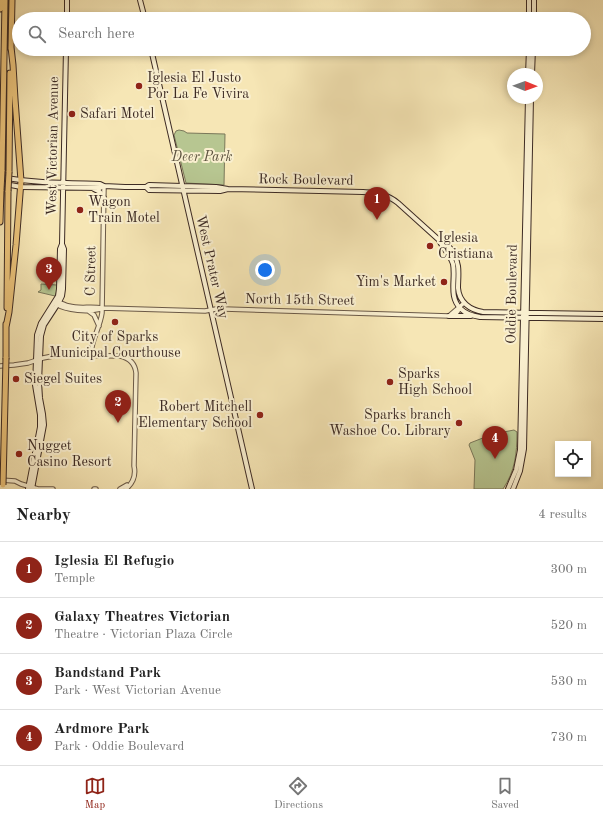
<!DOCTYPE html>
<html lang="en">
<head>
<meta charset="utf-8">
<style>
	:root { --surface:#fff; --page:#f6f6f6; --text:#222; --muted:#767676; --line:#e0e0e0; --accent:#8f2418 }
	body { margin:0; font-family:"Old Standard TT",serif; background:var(--page); color:var(--text) }
	.controls { position:absolute; right:12px; bottom:12px; display:grid; overflow:hidden; border-radius:0px; box-shadow:0 2px 6px #0003 }
	.controls button { width:36px; height:36px; display:grid; place-items:center; padding:0; border:0; border-bottom:1px solid var(--line); background:var(--surface); color:var(--text); font:20px sans-serif }
	.compass { position:absolute; left:507px; top:68px; width:36px; height:36px; border-radius:50%; background:var(--surface); box-shadow:0 2px 6px #0003; rotate:91deg }
	.you { position:absolute; left:265px; top:270px; width:14px; height:14px; margin:-10px; border:3px solid #fff; border-radius:50%; background:#1a73e8; box-shadow:0 0 0 6px #1a73e833 }
	.badge { display:grid; place-items:center; width:26px; height:26px; border-radius:50%; background:var(--accent); color:#fff; font-size:13px; font-weight:700 }
	.pin { position:absolute; translate:-50% -33px; filter:drop-shadow(0 1px 2px #0008) }
	.pin::after { content:''; position:absolute; top:21px; width:14px; height:12px; background:inherit; clip-path:polygon(0 0,100% 0,50% 100%) }
	.list { margin:0; padding:0; list-style:none }
	h2 { display:flex; justify-content:space-between; align-items:center; height:52px; margin:0; padding:0 16px; font-size:17px }
	h2 small { font-size:13px; font-weight:400; color:var(--muted) }
	.list li { display:grid; grid-template-columns:26px 1fr auto; gap:12px; align-items:center; box-sizing:border-box; height:56px; padding:0 16px; border-top:1px solid var(--line) }
	.list b { display:block; font-size:15px; white-space:nowrap }
	.list p { margin:0; font-size:13px; white-space:nowrap; color:var(--muted) }
	.list em { font-size:13px; font-style:normal; color:var(--muted) }
	.icon { flex:none; width:22px; height:22px; fill:none; stroke:currentColor; stroke-width:2; stroke-linecap:round; stroke-linejoin:round }
	.map { position:relative; flex:none; width:603px; height:489px; overflow:hidden }
	.search { position:absolute; background:var(--surface); box-shadow:0 2px 6px #0003; left:12px; right:12px; top:12px; height:44px; display:flex; align-items:center; gap:10px; box-sizing:border-box; padding:0 14px; border-radius:22px; color:var(--muted); font-size:15px }
	.sheet { height:276px; background:var(--surface) }
	nav { display:flex; justify-content:space-around; align-items:center; box-sizing:border-box; height:56px; border-top:1px solid var(--line); background:var(--surface); font-size:11px; color:var(--muted) }
	nav a { display:grid; justify-items:center; gap:2px }
	nav .on { color:var(--accent) }
	.map>svg:first-child { display:block }
</style>
</head>
<body>
<div class="map">
<svg width="603" height="489" viewBox="0 0 603 489">
	<rect width="100%" height="100%" fill="#f6e6b5"/>
	<filter id="stains"><feTurbulence type="fractalNoise" baseFrequency=".005" numOctaves="4"/><feColorMatrix values="0 0 0 0 .2 0 0 0 0 .09 0 0 0 0 .02 0 0 0 .5 -.17"/></filter>
	<radialGradient id="worn" r=".72"><stop offset=".6" stop-color="#630" stop-opacity="0"/><stop offset="1" stop-color="#630" stop-opacity=".3"/></radialGradient>
	<path fill="#b7c691" stroke="#7a785a" d="M 179,130 L 184,131 L 187,133 L 225,134 L 224,185 L 186,183 L 174,135 L 176,131 Z
		M 41,284 L 57,285 L 57,291 L 55,296 L 38,292 L 41,290 Z
		M 514,430 L 517,432 C 517,454 515,471 503,489 L 474,489 L 475,460 L 469,445 L 470,443 L 493,434 Z"/>
	<g fill="none" stroke-linecap="round" stroke-linejoin="round">
		<defs>
			<path id="tertiary" d="M 56,302 C 61,302 64,305 69,306 C 79,309 91,306 102,308 L 205,311 L 216,309 L 224,309 L 449,316 C 454,315 459,313 459,308
				M 56,304 C 67,311 88,312 101,309
				M 87,310 L 94,315 L 99,326
				M 450,315 L 464,303
				M 91,355 C 91,340 100,328 102,313 L 104,186
				M 0,366 L 14,365 L 28,363 L 43,358 L 58,355 L 120,356 C 129,358 135,363 136,373 L 134,466 C 136,475 133,483 126,489
				M 0,480 L 15,481 L 21,484 L 38,489 L 53,489
				M 94,489 L 96,489
				M 120,489 L 127,485"/>
			<path id="secondary" d="M 140,0 L 145,19
				M 67,19 L 67,0
				M 529,19 L 529,0
				M 534,19 L 534,0
				M 151,49 L 252,489
				M 528,74 L 529,49
				M 532,74 L 533,49
				M 0,177 C 33,183 66,183 100,184 L 104,186
				M 0,183 L 21,187 L 100,188 L 104,186 L 125,187 L 146,187 L 149,190 L 220,191 L 228,189
				M 146,187 L 149,185 L 216,187 L 228,189 L 363,192 C 377,193 387,194 398,203 L 439,240 C 443,249 450,254 453,264 C 456,279 448,297 461,309 C 466,314 473,316 480,317 L 603,319
				M 94,189 L 100,192 L 104,198
				M 439,240 C 444,242 447,244 451,249 C 454,254 457,260 458,266 C 459,273 458,281 458,288 C 459,302 470,310 483,312 L 603,314
				M 449,316 L 471,316
				M 28,489 L 40,427 L 40,415 L 35,385 L 37,335 L 41,323 L 58,296 L 59,289 L 60,249 L 62,244 L 66,49
				M 32,489 L 44,425 L 43,414 L 40,398 L 39,382 L 41,336 L 44,325 L 59,302 L 62,296 L 63,289 L 64,249 L 62,244
				M 508,489 L 516,470 L 520,450 L 528,98
				M 513,489 L 520,471 L 524,449 L 531,98"/>
			<path id="motorway" d="M 0,9 L 1,0
				M 11,49 L 12,0
				M 2,171 L 5,0
				M 9,172 L 10,73
				M 0,222 L 1,190
				M 7,308 L 8,191
				M 6,327 L 9,312 L 16,245 L 21,181 L 15,99 L 13,65 L 11,47
				M 6,358 L 6,324"/>
		</defs>
		<use href="#tertiary" stroke="#6b5a48" stroke-width="5.5"/>
		<use href="#secondary" stroke="#3d2b24" stroke-width="6"/>
		<use href="#motorway" stroke="#3d2b24" stroke-width="7"/>
		<use href="#tertiary" stroke="#f9efcf" stroke-width="3.5"/>
		<use href="#secondary" stroke="#f9efcf" stroke-width="4"/>
		<use href="#motorway" stroke="#ebc37a" stroke-width="5"/>
		<defs>
			<path id="motorway-bridge" d="M 1,190 L 2,171
				M 8,191 L 9,172
				M 3,485 L 6,358"/>
		</defs>
		<use href="#motorway-bridge" stroke="#3d2b24" stroke-width="7" stroke-linecap="butt"/>
		<use href="#motorway-bridge" stroke="#ebc37a" stroke-width="5"/>
	</g>
	<g fill="#8f2418" stroke="#f9efcf" stroke-width="1.5">
		<circle cx="139" cy="86" r="4"/>
		<circle cx="72" cy="114" r="4"/>
		<circle cx="80" cy="210" r="4"/>
		<circle cx="430" cy="246" r="4"/>
		<circle cx="444" cy="282" r="4"/>
		<circle cx="115" cy="322" r="4"/>
		<circle cx="16" cy="379" r="4"/>
		<circle cx="390" cy="382" r="4"/>
		<circle cx="260" cy="415" r="4"/>
		<circle cx="459" cy="423" r="4"/>
		<circle cx="19" cy="454" r="4"/>
	</g>
	<g text-anchor="middle" dominant-baseline="central" stroke-width="4" stroke-linejoin="round" paint-order="stroke">
		<g font-size="14" fill="#3d2b24" stroke="#f9efcf" text-anchor="start">
			<text x="147" y="78">Iglesia El Justo<tspan x="147" dy="16">Por La Fe Vivira</tspan></text>
			<text x="80" y="114">Safari Motel</text>
			<text x="88" y="202">Wagon<tspan x="88" dy="16">Train Motel</tspan></text>
			<text x="438" y="238">Iglesia<tspan x="438" dy="16">Cristiana</tspan></text>
			<text x="436" y="282" text-anchor="end">Yim's Market</text>
			<text x="115" y="337" text-anchor="middle">City of Sparks<tspan x="115" dy="16">Municipal Courthouse</tspan></text>
			<text x="398" y="374">Sparks<tspan x="398" dy="16">High School</tspan></text>
			<text x="24" y="379">Siegel Suites</text>
			<text x="252" y="407" text-anchor="end">Robert Mitchell<tspan x="252" dy="16">Elementary School</tspan></text>
			<text x="451" y="415" text-anchor="end">Sparks branch<tspan x="451" dy="16">Washoe Co. Library</tspan></text>
			<text x="27" y="446">Nugget<tspan x="27" dy="16">Casino Resort</tspan></text>
		</g>
		<g font-size="14" fill="#3d2b24" stroke="#f9efcf">
			<text transform="translate(53 146) rotate(-89)">West Victorian Avenue</text>
			<text transform="translate(306 180) rotate(1)">Rock Boulevard</text>
			<text transform="translate(212 267) rotate(77)">West Prater Way</text>
			<text transform="translate(91 271) rotate(-89)">C Street</text>
			<text transform="translate(512 294) rotate(-89)">Oddie Boulevard</text>
			<text transform="translate(300 300) rotate(1)">North 15th Street</text>
		</g>
		<g font-size="14" font-style="italic" fill="#5c523f" stroke="#f9efcf">
			<text x="202" y="157">Deer Park</text>
		</g>
	</g>
	<rect width="100%" height="100%" filter="url(#stains)"/>
	<rect width="100%" height="100%" fill="url(#worn)"/>
</svg>
<div class="controls">
<button><svg class="icon" aria-label="locate" viewBox="0 0 24 24"><circle cx="12" cy="12" r="6"/><path d="M12 2v4M12 18v4M2 12h4M18 12h4"/></svg></button>
</div>
<svg class="compass" viewBox="-18 -18 36 36"><path d="M0-13l5 13h-10z" fill="#e53935"/><path d="M0 13l5-13h-10z" fill="#767676"/></svg>
<div class="you"></div>
<div class="pin badge" style="left:377px;top:220px">1</div>
<div class="pin badge" style="left:118px;top:423px">2</div>
<div class="pin badge" style="left:49px;top:290px">3</div>
<div class="pin badge" style="left:495px;top:459px">4</div>
<div class="search"><svg class="icon" aria-label="search" viewBox="0 0 24 24"><circle cx="10" cy="10" r="6"/><path d="M15 15l6 6"/></svg>Search here</div>
</div>
<section class="sheet">
<h2>Nearby<small>4 results</small></h2>
<ul class="list">
<li><span class="badge">1</span><div><b>Iglesia El Refugio</b><p>Temple</p></div><em>300 m</em></li>
<li><span class="badge">2</span><div><b>Galaxy Theatres Victorian</b><p>Theatre · Victorian Plaza Circle</p></div><em>520 m</em></li>
<li><span class="badge">3</span><div><b>Bandstand Park</b><p>Park · West Victorian Avenue</p></div><em>530 m</em></li>
<li><span class="badge">4</span><div><b>Ardmore Park</b><p>Park · Oddie Boulevard</p></div><em>730 m</em></li>
</ul>
</section>
<nav>
<a class="on"><svg class="icon" aria-label="map" viewBox="0 0 24 24"><path d="M3 6l6-2 6 2 6-2v14l-6 2-6-2-6 2zM9 4v14M15 6v14"/></svg>Map</a>
<a><svg class="icon" aria-label="directions" viewBox="0 0 24 24"><path d="M12 3l9 9-9 9-9-9zM9 14v-3h6M13 9l2 2-2 2"/></svg>Directions</a>
<a><svg class="icon" aria-label="saved" viewBox="0 0 24 24"><path d="M7 4h10v16l-5-4-5 4z"/></svg>Saved</a>
</nav>
</body>
</html>
